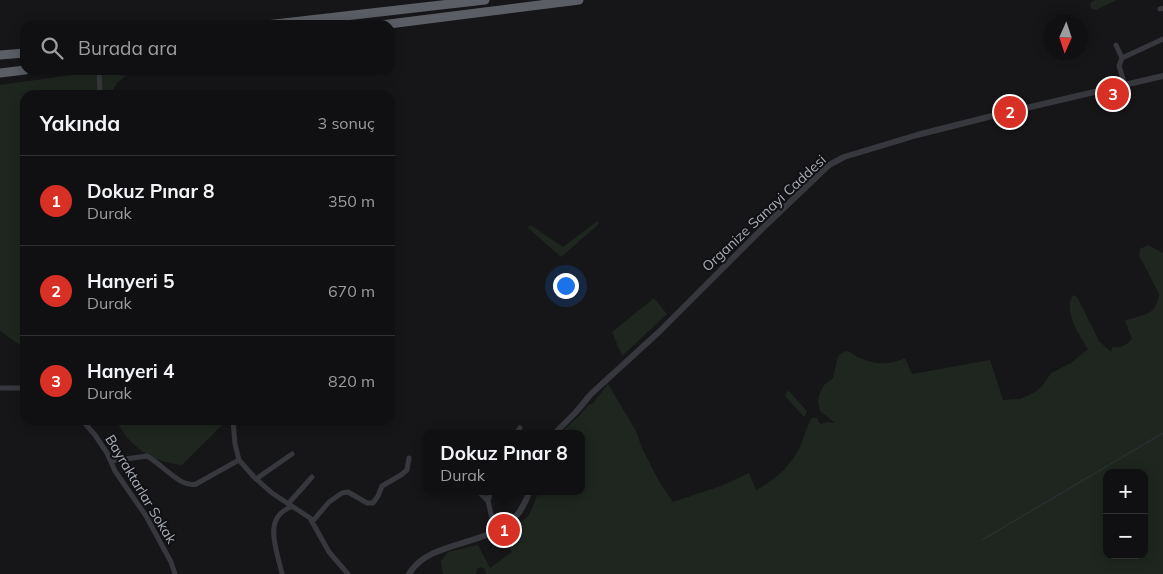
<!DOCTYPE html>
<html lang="tr">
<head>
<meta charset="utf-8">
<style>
	:root { --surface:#101012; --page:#19191b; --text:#f1f3f6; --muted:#9c9d9f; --line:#303032; --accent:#d93025 }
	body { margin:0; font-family:Mulish,sans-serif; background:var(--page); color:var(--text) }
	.controls { position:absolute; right:15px; bottom:15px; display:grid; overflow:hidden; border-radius:10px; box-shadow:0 2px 12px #0003 }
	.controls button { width:45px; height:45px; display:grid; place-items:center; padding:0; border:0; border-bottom:1px solid var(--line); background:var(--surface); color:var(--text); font:25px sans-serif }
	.compass { position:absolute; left:1043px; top:15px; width:45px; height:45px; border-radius:50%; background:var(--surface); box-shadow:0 2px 12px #0003; rotate:183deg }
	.you { position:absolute; left:565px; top:285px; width:18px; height:18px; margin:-12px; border:4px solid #fff; border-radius:50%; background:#1a73e8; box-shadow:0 0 0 8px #1a73e833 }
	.badge { display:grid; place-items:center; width:32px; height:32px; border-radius:50%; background:var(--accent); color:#fff; font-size:16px; font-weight:700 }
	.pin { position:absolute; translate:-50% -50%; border:2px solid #fff; box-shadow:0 1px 5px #0006 }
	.popup { position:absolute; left:423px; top:430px; width:162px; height:65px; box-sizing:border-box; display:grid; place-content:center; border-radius:10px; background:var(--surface); filter:drop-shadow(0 1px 4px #0005); font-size:16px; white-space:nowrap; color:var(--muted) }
	.popup b { font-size:19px; color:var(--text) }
	.popup::after { content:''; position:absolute; left:50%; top:100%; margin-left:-10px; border:10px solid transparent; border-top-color:var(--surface) }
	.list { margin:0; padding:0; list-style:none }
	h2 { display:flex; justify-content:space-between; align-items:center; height:65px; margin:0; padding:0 20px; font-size:21px }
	h2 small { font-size:16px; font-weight:400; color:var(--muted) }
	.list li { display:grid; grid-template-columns:32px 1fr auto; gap:15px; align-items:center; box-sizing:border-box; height:90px; padding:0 20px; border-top:1px solid var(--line) }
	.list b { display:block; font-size:19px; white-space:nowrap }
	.list p { margin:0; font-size:16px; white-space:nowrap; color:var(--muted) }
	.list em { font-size:16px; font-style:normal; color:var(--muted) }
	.icon { flex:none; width:28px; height:28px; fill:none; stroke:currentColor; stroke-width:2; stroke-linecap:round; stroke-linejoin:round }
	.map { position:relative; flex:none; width:1163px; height:574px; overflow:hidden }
	.search { position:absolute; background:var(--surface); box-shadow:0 2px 12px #0003; left:20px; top:20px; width:375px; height:55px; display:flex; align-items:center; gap:12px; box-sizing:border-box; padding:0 18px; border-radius:15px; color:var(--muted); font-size:19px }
	.panel { position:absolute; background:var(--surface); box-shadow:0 2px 12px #0003; left:20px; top:90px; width:375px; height:335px; border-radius:15px }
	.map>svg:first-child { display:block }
</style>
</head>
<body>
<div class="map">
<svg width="1163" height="574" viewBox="0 0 1163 574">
	<rect width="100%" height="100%" fill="#161618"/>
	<path fill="#1e261f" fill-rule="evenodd" d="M 1095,0 L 1117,0 L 1096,10 L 1092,9 L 1090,5 L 1091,2 Z
		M 86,73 L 111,73 L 127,76 C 118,81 114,85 112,95 L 25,95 L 25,356 L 21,346 L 0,331 L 0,85 Z
		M 596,222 L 598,222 L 599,224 L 561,257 L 528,228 L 529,226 L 532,226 L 563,247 Z
		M 1148,245 L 1163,253 L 1163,574 L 486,574 L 485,569 L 481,567 L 477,569 L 476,574 L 443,574 L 441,561 L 448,552 L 478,545 L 490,568 L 512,552 L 505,542 C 506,524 517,526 527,517 C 531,514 536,497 539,491 L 582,491 L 582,434 L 559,434 L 579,416 L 588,405 L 593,403 L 608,384 L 636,431 L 642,448 L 660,483 L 673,502 L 721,486 L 749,473 L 756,490 C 774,481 791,466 800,447 C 804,438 806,427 812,418 L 817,418 L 820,424 L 827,422 L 835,423 L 820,411 L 818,402 L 819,395 L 824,385 L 833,378 L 838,356 L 845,351 C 851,351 854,356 860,358 C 875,365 890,365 905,358 L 912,374 L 990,360 L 1003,400 L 1020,399 L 1035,392 L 1043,385 L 1051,373 L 1071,363 L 1088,349 C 1079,335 1063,311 1073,295 L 1077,297 L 1099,341 L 1111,352 L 1112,347 C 1120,348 1126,346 1132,339 L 1125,321 C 1141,314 1157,317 1159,294 L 1139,255 L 1140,249 ZM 1107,473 L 1144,473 L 1144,555 L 1107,555 Z
		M 654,298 L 667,314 L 622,356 L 612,332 Z
		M 787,391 L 790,392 L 807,411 L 805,416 L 803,416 L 785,396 Z
		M 116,420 L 227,420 L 182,465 C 152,462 129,447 116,420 Z"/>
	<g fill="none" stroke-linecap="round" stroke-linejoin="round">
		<path stroke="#2c353c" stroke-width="1" d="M 982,540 L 1163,433"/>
		<path stroke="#37383d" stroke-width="5" d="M 1160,9 L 1163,8
			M 1116,45 L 1122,58
			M 99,70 L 100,95
			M 1125,85 L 1119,66 L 1122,58 L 1163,39
			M 0,388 L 25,388
			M 82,420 L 95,435 L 107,453 L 115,471 L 146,516 L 171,562 L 175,574
			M 233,420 L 235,444 L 239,460 L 254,477 L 272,493 L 310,518 L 329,552 L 348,574
			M 516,434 L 520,428
			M 111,461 L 147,456 C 162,464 180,488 196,484 L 239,460
			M 256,479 L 292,454
			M 478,491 L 488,501
			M 491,491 L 488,501 L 495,531
			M 288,504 L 312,477
			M 312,522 L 329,502 L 342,493 L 348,492 L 367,503 L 373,503 L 378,496 L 382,486 L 401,475 L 407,470 L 409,458
			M 282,574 C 277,550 262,518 291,507"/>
		<path stroke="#37383d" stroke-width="6" d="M 554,434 L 576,412 L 591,394 L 660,331 L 766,225 L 829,165 L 844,157 L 917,135 L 992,116 L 1163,76
			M 409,574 C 429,539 491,547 517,515 C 523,508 526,500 530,491"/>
		<path stroke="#5b5e65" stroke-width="9" d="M 266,25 L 485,0
			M 381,25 L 579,0
			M 0,55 L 25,53
			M 0,73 L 25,70"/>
	</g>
	<g text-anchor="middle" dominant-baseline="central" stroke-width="4" stroke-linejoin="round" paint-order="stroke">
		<g font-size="14" fill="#a8adb8" stroke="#111113">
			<text transform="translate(764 213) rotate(-43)">Organize Sanayi Caddesi</text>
			<text transform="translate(141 489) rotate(59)">Bayraktarlar Sokak</text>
		</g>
	</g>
</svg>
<div class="controls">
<button>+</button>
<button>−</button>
</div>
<svg class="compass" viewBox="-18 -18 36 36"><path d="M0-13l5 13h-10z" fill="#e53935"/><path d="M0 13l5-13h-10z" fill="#9c9d9f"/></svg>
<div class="you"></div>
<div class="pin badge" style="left:504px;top:530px">1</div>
<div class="popup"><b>Dokuz Pınar 8</b>Durak</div>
<div class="pin badge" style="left:1010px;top:112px">2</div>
<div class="pin badge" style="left:1113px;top:94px">3</div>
<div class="search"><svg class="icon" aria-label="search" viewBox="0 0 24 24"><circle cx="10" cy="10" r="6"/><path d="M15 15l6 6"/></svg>Burada ara</div>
<section class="panel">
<h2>Yakında<small>3 sonuç</small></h2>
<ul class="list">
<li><span class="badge">1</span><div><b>Dokuz Pınar 8</b><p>Durak</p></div><em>350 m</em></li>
<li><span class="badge">2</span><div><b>Hanyeri 5</b><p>Durak</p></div><em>670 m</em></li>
<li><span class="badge">3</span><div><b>Hanyeri 4</b><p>Durak</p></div><em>820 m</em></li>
</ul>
</section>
</div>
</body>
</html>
